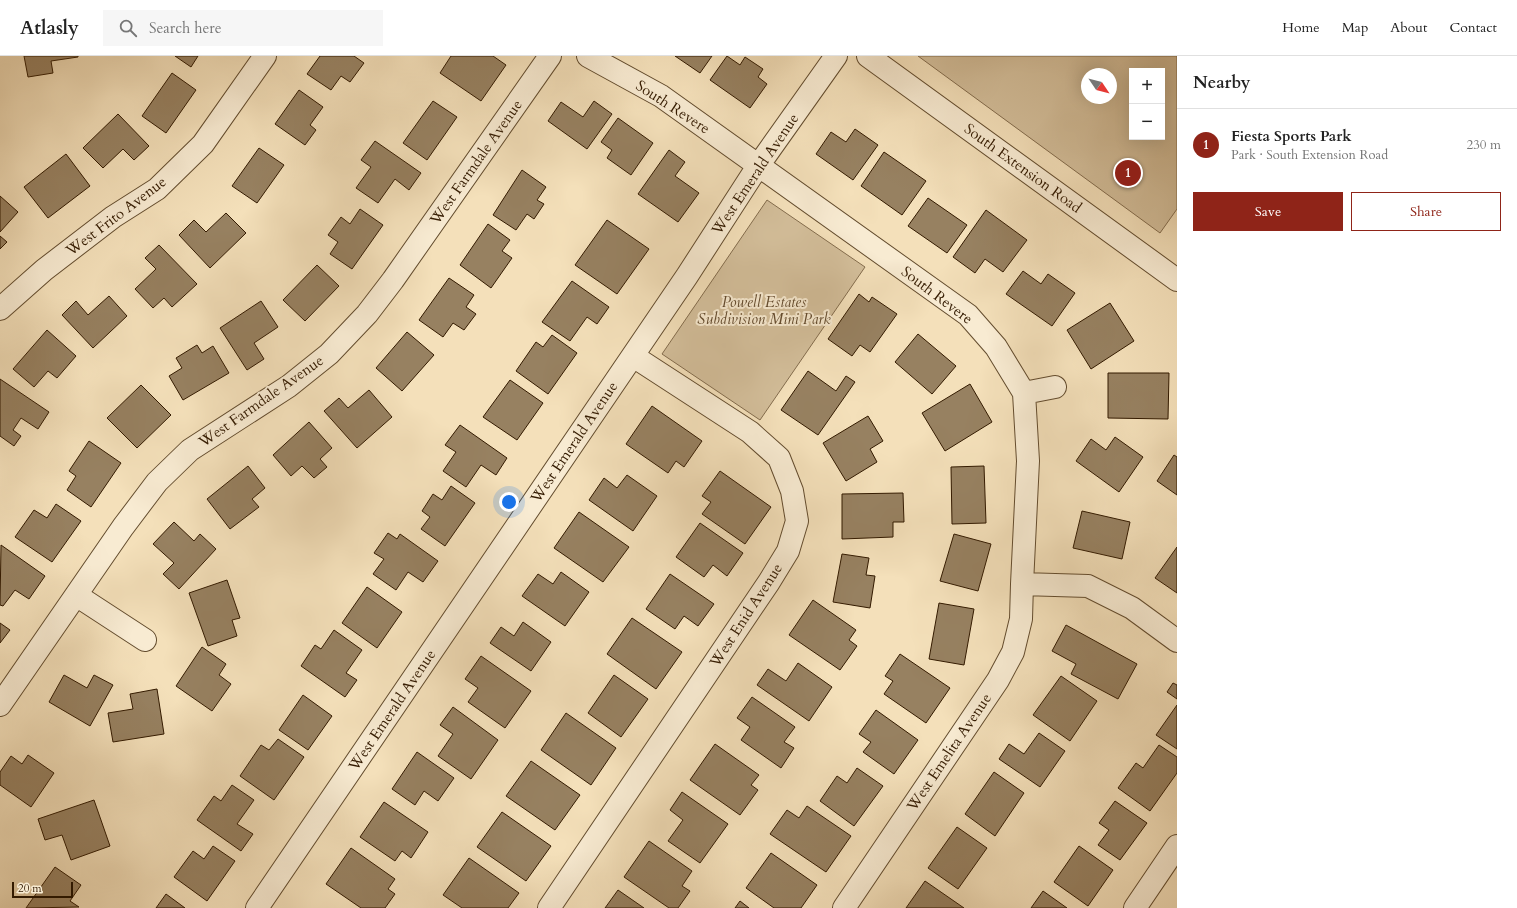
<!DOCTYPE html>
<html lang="en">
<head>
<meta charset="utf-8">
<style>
	:root { --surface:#fff; --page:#f6f6f6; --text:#222; --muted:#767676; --line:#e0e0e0; --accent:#8f2418 }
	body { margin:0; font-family:Cardo,serif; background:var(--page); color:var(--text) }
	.controls { position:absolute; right:12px; top:12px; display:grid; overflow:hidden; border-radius:0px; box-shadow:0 4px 16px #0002 }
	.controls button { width:36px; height:36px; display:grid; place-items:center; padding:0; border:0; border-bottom:1px solid var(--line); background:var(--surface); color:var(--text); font:20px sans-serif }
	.compass { position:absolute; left:1081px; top:12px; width:36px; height:36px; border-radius:50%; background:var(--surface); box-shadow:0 4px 16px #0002; rotate:125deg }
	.scale { position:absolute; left:12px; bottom:10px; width:61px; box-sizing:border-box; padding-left:4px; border:2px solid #331a00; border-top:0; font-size:11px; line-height:14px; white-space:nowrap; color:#331a00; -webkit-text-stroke:3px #f8ebd2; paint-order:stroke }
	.you { position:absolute; left:509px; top:446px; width:14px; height:14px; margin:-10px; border:3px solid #fff; border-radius:50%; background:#1a73e8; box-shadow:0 0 0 6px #1a73e833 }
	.badge { display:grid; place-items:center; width:26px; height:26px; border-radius:50%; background:var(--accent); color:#fff; font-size:13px; font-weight:700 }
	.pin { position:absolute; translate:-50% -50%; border:2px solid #fff; box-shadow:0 1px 4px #0006 }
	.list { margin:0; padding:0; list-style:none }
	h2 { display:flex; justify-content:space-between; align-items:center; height:52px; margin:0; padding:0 16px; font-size:17px }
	h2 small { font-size:13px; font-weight:400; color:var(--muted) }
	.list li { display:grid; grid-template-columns:26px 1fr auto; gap:12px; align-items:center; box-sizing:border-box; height:72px; padding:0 16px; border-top:1px solid var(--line) }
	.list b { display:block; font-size:15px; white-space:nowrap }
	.list p { margin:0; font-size:13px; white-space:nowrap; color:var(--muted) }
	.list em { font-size:13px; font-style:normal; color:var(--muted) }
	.actions { display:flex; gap:8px; padding:12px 16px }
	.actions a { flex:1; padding:9px 0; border:1px solid var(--accent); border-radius:0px; text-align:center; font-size:14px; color:var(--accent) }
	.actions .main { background:var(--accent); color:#fff }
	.icon { flex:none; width:22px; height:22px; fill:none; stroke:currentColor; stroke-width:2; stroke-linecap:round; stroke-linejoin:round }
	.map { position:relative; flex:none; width:1177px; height:852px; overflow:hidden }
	header { display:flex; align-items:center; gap:24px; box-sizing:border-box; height:56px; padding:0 20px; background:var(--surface); border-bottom:1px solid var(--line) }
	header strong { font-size:19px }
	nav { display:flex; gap:22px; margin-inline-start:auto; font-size:14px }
	.search { width:280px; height:36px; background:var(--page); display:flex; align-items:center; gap:10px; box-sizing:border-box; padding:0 14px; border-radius:0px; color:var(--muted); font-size:15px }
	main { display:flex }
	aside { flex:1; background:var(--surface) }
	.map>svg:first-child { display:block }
</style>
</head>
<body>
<header>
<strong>Atlasly</strong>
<div class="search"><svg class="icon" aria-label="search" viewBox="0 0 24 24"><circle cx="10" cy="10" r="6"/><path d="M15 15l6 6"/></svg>Search here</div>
<nav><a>Home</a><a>Map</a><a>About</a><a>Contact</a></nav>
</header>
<main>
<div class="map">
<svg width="1177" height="852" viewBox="0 0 1177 852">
	<rect width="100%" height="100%" fill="#f4e0ba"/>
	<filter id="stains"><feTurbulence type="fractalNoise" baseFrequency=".005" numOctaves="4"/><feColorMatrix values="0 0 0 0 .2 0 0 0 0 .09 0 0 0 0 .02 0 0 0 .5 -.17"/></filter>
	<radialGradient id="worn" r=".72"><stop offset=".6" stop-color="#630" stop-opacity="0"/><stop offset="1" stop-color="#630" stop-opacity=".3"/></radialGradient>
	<path fill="#d3be9a" stroke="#836c4d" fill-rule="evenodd" d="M 918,0 L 1177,0 L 1177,153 L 1160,177 ZM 1132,15 L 1162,15 L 1162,81 L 1132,81 ZM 1087,18 L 1111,18 L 1111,42 L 1087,42 Z
		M 767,144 L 865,211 L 760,364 L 662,298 Z"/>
	<path fill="#978161" stroke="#331a00" d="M 24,0 L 78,0 L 78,1 L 51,5 L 53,17 L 28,21 Z
		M 175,0 L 198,0 L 191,11 Z
		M 320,0 L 354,0 L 364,7 L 350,26 L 341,20 L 331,34 L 307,18 Z
		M 451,0 L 493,0 L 506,9 L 481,45 L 440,17 Z
		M 675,0 L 712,0 L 700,17 Z
		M 727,0 L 740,9 L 745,1 L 763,13 L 758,21 L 767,28 L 750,52 L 710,24 Z
		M 172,17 L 196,34 L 166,77 L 142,60 Z
		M 299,34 L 323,51 L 310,69 L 316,74 L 305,89 L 275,68 Z
		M 433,45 L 457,61 L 427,104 L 403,87 Z
		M 594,45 L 612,58 L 587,93 L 548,65 L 561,46 L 583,61 Z
		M 118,58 L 149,90 L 134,104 L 123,93 L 103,112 L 83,92 Z
		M 618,62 L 653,87 L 631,119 L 607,102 L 612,94 L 601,86 Z
		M 855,73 L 878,89 L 853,124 L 816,98 L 831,76 L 846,86 Z
		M 375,85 L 421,117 L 409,134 L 395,123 L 378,147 L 356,132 L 371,111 L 361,104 Z
		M 259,92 L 284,109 L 257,147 L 232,130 Z
		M 669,94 L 685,106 L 675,120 L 699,137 L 678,166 L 638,138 Z
		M 884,96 L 926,125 L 902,159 L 861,130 Z
		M 66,98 L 90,130 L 48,162 L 24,131 Z
		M 522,114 L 546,131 L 537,144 L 544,148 L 534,163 L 527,158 L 516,174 L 493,159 Z
		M 0,140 L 18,156 L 0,176 Z
		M 928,142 L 967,169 L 947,197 L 908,170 Z
		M 360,153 L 383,169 L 352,213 L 330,198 L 338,186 L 328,179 L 341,161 L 350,168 Z
		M 986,154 L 1027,184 L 1003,216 L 985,203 L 975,217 L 953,201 Z
		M 226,157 L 246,177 L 210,212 L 179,179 L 194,164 L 206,176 Z
		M 607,164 L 649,193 L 617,238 L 575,209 Z
		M 488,168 L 510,184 L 502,195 L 512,202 L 491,232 L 460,209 Z
		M 0,180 L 7,186 L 0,193 Z
		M 159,189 L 197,228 L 172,251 L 164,242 L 153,252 L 135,233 L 156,213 L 145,202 Z
		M 317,209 L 339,230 L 305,265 L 283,244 Z
		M 1023,215 L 1041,228 L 1048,218 L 1075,237 L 1052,270 L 1006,238 Z
		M 449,222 L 474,239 L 466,251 L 476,258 L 464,274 L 453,267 L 443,281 L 419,264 Z
		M 572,225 L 609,251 L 597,268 L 587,261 L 570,285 L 542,266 Z
		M 859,238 L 869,246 L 872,241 L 897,258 L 870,296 L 860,289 L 852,300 L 828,283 Z
		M 109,240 L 127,260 L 93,292 L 62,259 L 76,245 L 88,259 Z
		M 261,245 L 278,271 L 254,287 L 264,303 L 247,314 L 220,272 Z
		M 1110,247 L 1134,285 L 1091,313 L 1067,274 Z
		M 47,274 L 76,300 L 57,322 L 48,315 L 34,331 L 13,313 Z
		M 407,276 L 434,299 L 402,335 L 376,312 Z
		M 918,278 L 956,310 L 932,338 L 895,306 Z
		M 552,279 L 577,297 L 548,338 L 516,315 L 536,286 L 543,291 Z
		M 197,289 L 202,297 L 213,290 L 229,317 L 183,344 L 169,320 L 182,312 L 176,302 Z
		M 808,315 L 836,335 L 846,320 L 855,326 L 818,379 L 781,354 Z
		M 1108,317 L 1169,317 L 1168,363 L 1108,362 Z
		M 0,323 L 49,356 L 38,373 L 21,362 L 13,374 L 21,380 L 14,390 L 0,380 Z
		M 510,324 L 543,347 L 517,384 L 483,361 Z
		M 970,328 L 992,366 L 945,395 L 922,357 Z
		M 141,329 L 171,359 L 137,392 L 107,362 Z
		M 369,334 L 392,361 L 357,392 L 324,355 L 339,342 L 348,352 Z
		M 652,350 L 702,385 L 684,411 L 676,405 L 668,417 L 626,388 Z
		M 868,360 L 883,385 L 870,393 L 877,406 L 846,425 L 823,387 Z
		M 309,366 L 332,392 L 320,403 L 327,411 L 314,422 L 302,410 L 291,420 L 273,399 Z
		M 460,369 L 507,402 L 496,419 L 481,409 L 466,431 L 443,415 L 456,396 L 445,389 Z
		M 1115,381 L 1143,401 L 1119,436 L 1076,405 L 1091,383 L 1106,394 Z
		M 89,385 L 121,407 L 91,451 L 67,434 L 76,420 L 69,415 Z
		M 1174,399 L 1177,401 L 1177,439 L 1157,425 Z
		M 248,410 L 265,432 L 252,443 L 259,451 L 230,473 L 207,443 Z
		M 984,410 L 986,467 L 952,468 L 951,411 Z
		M 720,415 L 771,451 L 745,488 L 702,458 L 711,446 L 702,440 Z
		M 627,419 L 657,440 L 633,475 L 589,444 L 604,422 L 617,432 Z
		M 451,430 L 475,447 L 445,490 L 421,473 L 430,461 L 422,455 L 433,438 L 442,444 Z
		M 903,437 L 904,466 L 893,466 L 893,481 L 842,483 L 842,438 Z
		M 56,448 L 81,465 L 52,506 L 15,481 L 34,454 L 47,462 Z
		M 1082,455 L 1130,466 L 1122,503 L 1073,492 Z
		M 579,456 L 629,491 L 603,526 L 554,492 Z
		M 174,466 L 194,485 L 200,478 L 216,493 L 179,533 L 163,518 L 174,507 L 153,488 Z
		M 700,467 L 743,497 L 727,520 L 713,509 L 704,521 L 676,501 Z
		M 388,477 L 397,483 L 400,478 L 438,505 L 423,526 L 408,516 L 396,534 L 373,518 L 384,503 L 374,497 Z
		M 954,478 L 991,488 L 978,535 L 940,525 Z
		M 1,489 L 45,520 L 29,543 L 15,534 L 3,550 L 0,549 Z
		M 1177,491 L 1177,537 L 1155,522 Z
		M 842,498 L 869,502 L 866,519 L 875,520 L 870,552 L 833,546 Z
		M 561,516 L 589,536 L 565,570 L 522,540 L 538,518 L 553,528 Z
		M 670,518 L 714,548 L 698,570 L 684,560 L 675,573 L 646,553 Z
		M 227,524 L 240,562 L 232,564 L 237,580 L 208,590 L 189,537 Z
		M 367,531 L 402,556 L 377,592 L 342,567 Z
		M 813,544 L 856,574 L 849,584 L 857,590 L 840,614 L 789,579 Z
		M 939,547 L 974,553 L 964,609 L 929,603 Z
		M 632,562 L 682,596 L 656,633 L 607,598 Z
		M 523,566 L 551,586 L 531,615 L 490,587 L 501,571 L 514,580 Z
		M 0,567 L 10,574 L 0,587 Z
		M 1066,569 L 1137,608 L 1118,643 L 1071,618 L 1076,608 L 1052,595 Z
		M 334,574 L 362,594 L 346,617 L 357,624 L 345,641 L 301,610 L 315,589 L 321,593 Z
		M 202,591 L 226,608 L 219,619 L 231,628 L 212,655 L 176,630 Z
		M 900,598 L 950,632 L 926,667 L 884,638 L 893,625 L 885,620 Z
		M 481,600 L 531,635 L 505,672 L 468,646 L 478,632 L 465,623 Z
		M 798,607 L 832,631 L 809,665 L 757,629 L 768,613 L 786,625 Z
		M 64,619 L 87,632 L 94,619 L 113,629 L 90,670 L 49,646 Z
		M 614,619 L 648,643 L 621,681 L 588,657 Z
		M 1061,620 L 1097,645 L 1070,685 L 1033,659 Z
		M 1173,627 L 1177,629 L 1177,643 L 1167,636 Z
		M 157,633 L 164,678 L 113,686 L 108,657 L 133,653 L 130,638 Z
		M 303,639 L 332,660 L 308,694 L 279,674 Z
		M 752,641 L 795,671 L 784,686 L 794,692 L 781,712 L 741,684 L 750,671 L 737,662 Z
		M 1177,649 L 1177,693 L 1156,679 Z
		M 453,651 L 498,684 L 471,723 L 438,700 L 453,678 L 440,669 Z
		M 876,654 L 918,684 L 894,718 L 863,696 L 871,686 L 859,678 Z
		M 566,657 L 616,692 L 591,729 L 541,694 Z
		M 1039,677 L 1065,695 L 1040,731 L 999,703 L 1009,688 L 1024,698 Z
		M 278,683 L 304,701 L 274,744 L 240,720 L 261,689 L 269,694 Z
		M 715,688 L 759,719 L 751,729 L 758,734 L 740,759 L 690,724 Z
		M 1159,689 L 1177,701 L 1177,717 L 1150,755 L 1118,732 L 1136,707 L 1143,712 Z
		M 417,696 L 454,722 L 438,745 L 424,735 L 415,749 L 392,733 Z
		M 28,699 L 54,717 L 31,751 L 0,729 L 0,716 L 11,700 L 22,708 Z
		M 531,705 L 580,739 L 555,774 L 506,740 Z
		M 857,712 L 883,730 L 854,770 L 820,745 L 837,720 L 847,727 Z
		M 994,716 L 1024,737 L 995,780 L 965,758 Z
		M 232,729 L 254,744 L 237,768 L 253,778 L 241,795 L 197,764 L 214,740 L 221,745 Z
		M 682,736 L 728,768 L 700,807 L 668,785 L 683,764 L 670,754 Z
		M 94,744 L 110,790 L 71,804 L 62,779 L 45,784 L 38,763 Z
		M 1115,745 L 1147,767 L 1120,804 L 1098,789 L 1109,774 L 1099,767 Z
		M 384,746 L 428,776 L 411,802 L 402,795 L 395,805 L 360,781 Z
		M 807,750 L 851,780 L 826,816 L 770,778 L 787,754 L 799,762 Z
		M 502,756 L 551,790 L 526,825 L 477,791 Z
		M 957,771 L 987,792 L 958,833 L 928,812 Z
		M 649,785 L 692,815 L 682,830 L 690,835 L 678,852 L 669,852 L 624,821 Z
		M 213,790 L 235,805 L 207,845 L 174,821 L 193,795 L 204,803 Z
		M 1079,790 L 1113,814 L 1088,850 L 1054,826 Z
		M 351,792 L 395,823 L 388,833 L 395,838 L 385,852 L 361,852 L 326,828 Z
		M 771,797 L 817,829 L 801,852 L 774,852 L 746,832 Z
		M 469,802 L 519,837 L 508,852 L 462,852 L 443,839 Z
		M 55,811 L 81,829 L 70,845 L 79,851 L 26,852 Z
		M 925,825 L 964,852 L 906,852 Z
		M 618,834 L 644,852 L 605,852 Z
		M 1043,835 L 1067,852 L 1031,852 Z
		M 166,838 L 185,852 L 156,852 Z
		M 740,845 L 749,852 L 735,852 Z"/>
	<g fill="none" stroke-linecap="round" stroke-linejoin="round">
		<defs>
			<path id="minor" d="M 588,0 L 661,40 L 968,259 L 996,291 L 1024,337 L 1028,405 L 1022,528 L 1088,530 L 1132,552 L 1177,585
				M 868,0 L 1177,224
				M 0,253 L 44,214 L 113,161 L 157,133 L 203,88 L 265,0
				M 1024,337 L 1055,331
				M 76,539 L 145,584
				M 0,649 L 123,471 L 157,426 L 190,394 L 289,330 L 329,298 L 367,258 L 393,224 L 550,0
				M 257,852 L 687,220 L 758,110 L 836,0
				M 549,852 L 769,526 L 788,495 L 797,465 L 792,435 L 779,402 L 750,376 L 633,300
				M 844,852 L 998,624 L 1013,596 L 1021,563 L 1022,528
				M 1135,852 L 1177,790"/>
		</defs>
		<use href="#minor" stroke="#634c2e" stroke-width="24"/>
		<use href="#minor" stroke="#f8ebd2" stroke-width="22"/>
	</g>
	<g text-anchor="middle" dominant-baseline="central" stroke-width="4" stroke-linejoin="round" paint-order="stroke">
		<g font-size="15" fill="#331a00" stroke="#f8ebd2">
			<text transform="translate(673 51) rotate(33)">South Revere</text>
			<text transform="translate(476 106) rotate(-55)">West Farmdale Avenue</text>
			<text transform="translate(1023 112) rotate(36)">South Extension Road</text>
			<text transform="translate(755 118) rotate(-56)">West Emerald Avenue</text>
			<text transform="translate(116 160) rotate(-37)">West Frito Avenue</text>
			<text transform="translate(937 239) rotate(37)">South Revere</text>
			<text transform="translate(261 345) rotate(-35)">West Farmdale Avenue</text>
			<text transform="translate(574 386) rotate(-56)">West Emerald Avenue</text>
			<text transform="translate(746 559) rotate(-57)">West Enid Avenue</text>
			<text transform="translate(392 654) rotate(-56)">West Emerald Avenue</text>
			<text transform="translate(949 696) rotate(-56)">West Emelita Avenue</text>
		</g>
		<g font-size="15" font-style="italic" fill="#634b2e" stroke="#f8ebd2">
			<text x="764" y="246">Powell Estates<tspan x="764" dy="17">Subdivision Mini Park</tspan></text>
		</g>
	</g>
	<rect width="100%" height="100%" filter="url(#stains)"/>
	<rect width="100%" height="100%" fill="url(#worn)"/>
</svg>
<div class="controls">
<button>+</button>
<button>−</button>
</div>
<svg class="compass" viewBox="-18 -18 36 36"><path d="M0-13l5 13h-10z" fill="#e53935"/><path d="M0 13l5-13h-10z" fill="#767676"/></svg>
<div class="scale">20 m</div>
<div class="you"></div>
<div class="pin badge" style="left:1128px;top:117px">1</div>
</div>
<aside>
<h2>Nearby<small></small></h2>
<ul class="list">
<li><span class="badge">1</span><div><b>Fiesta Sports Park</b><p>Park · South Extension Road</p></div><em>230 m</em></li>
</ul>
<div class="actions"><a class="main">Save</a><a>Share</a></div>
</aside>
</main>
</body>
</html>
